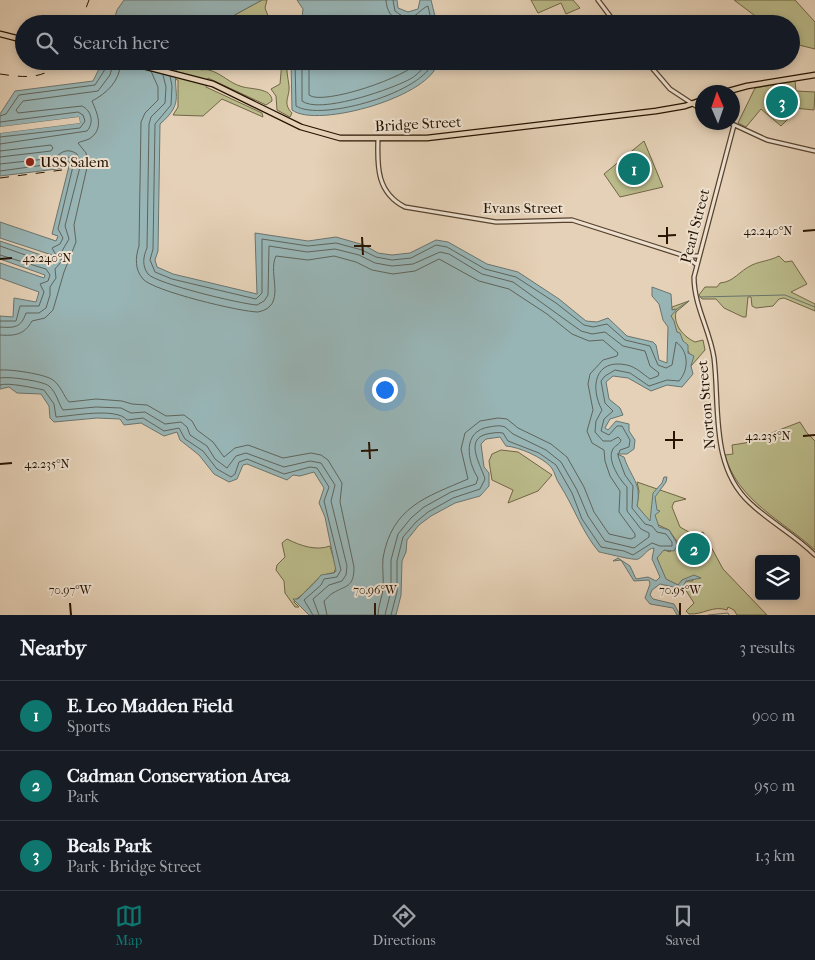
<!DOCTYPE html>
<html lang="en">
<head>
<meta charset="utf-8">
<style>
	:root { --surface:#171b24; --page:#20242c; --text:#f1f3f6; --muted:#9ea1a6; --line:#363941; --accent:#0f766e }
	body { margin:0; font-family:"IM FELL French Canon",serif; background:var(--page); color:var(--text) }
	.controls { position:absolute; right:15px; bottom:15px; display:grid; overflow:hidden; border-radius:5px; box-shadow:0 2px 8px #0003 }
	.controls button { width:45px; height:45px; display:grid; place-items:center; padding:0; border:0; border-bottom:1px solid var(--line); background:var(--surface); color:var(--text); font:25px sans-serif }
	.compass { position:absolute; left:695px; top:85px; width:45px; height:45px; border-radius:50%; background:var(--surface); box-shadow:0 2px 8px #0003; rotate:358deg }
	.you { position:absolute; left:384px; top:389px; width:18px; height:18px; margin:-12px; border:4px solid #fff; border-radius:50%; background:#1a73e8; box-shadow:0 0 0 8px #1a73e833 }
	.badge { display:grid; place-items:center; width:32px; height:32px; border-radius:50%; background:var(--accent); color:#fff; font-size:16px; font-weight:700 }
	.pin { position:absolute; translate:-50% -50%; border:2px solid #fff; box-shadow:0 1px 5px #0006 }
	.list { margin:0; padding:0; list-style:none }
	h2 { display:flex; justify-content:space-between; align-items:center; height:65px; margin:0; padding:0 20px; font-size:21px }
	h2 small { font-size:16px; font-weight:400; color:var(--muted) }
	.list li { display:grid; grid-template-columns:32px 1fr auto; gap:15px; align-items:center; box-sizing:border-box; height:70px; padding:0 20px; border-top:1px solid var(--line) }
	.list b { display:block; font-size:19px; white-space:nowrap }
	.list p { margin:0; font-size:16px; white-space:nowrap; color:var(--muted) }
	.list em { font-size:16px; font-style:normal; color:var(--muted) }
	.icon { flex:none; width:28px; height:28px; fill:none; stroke:currentColor; stroke-width:2; stroke-linecap:round; stroke-linejoin:round }
	.map { position:relative; flex:none; width:815px; height:615px; overflow:hidden }
	.search { position:absolute; background:var(--surface); box-shadow:0 2px 8px #0003; left:15px; right:15px; top:15px; height:55px; display:flex; align-items:center; gap:12px; box-sizing:border-box; padding:0 18px; border-radius:28px; color:var(--muted); font-size:19px }
	.sheet { height:275px; background:var(--surface) }
	nav { display:flex; justify-content:space-around; align-items:center; box-sizing:border-box; height:70px; border-top:1px solid var(--line); background:var(--surface); font-size:14px; color:var(--muted) }
	nav a { display:grid; justify-items:center; gap:2px }
	nav .on { color:var(--accent) }
	.map>svg:first-child { display:block }
</style>
</head>
<body>
<div class="map">
<svg width="815" height="615" viewBox="0 0 815 615">
	<rect width="100%" height="100%" fill="#e5d1b7"/>
	<filter id="stains"><feTurbulence type="fractalNoise" baseFrequency=".004" numOctaves="4"/><feColorMatrix values="0 0 0 0 .2 0 0 0 0 .09 0 0 0 0 .02 0 0 0 .5 -.17"/></filter>
	<radialGradient id="worn" r=".72"><stop offset=".6" stop-color="#630" stop-opacity="0"/><stop offset="1" stop-color="#630" stop-opacity=".3"/></radialGradient>
	<path fill="#baba8a" stroke="#706645" d="M 262,0 L 267,0 L 265,8 L 271,24 L 218,24 Z
		M 531,0 L 573,0 L 580,8 L 566,14 L 561,3 L 538,13 Z
		M 734,0 L 795,0 L 815,22 L 815,49 L 791,43 L 791,24 L 766,24 Z
		M 168,61 L 188,61 L 195,69 L 200,66 L 201,70 C 215,67 227,82 240,86 C 250,90 272,87 272,101 L 266,105 L 208,78 L 206,87 L 262,113 L 263,117 L 222,99 L 203,116 L 173,115 L 178,107 L 178,80 L 174,79 L 177,67 L 167,64 Z
		M 282,61 L 287,61 C 286,71 288,77 289,86 C 290,97 282,103 292,113 L 290,117 L 277,110 L 276,96 L 271,89 L 280,84 Z
		M 795,81 L 796,91 L 815,92 L 814,110 L 794,108 L 793,114 L 781,126 L 761,109 L 746,127 L 738,123 L 755,88 Z
		M 644,141 L 663,187 L 620,197 L 604,174 Z
		M 779,256 L 785,262 L 792,261 L 807,284 L 791,292 L 815,304 L 815,311 L 784,298 L 779,299 L 773,306 L 756,308 L 752,306 L 751,297 L 748,297 L 746,317 L 743,317 L 724,308 L 716,299 L 702,299 L 699,295 L 705,287 L 717,287 L 720,283 C 734,282 739,271 752,265 C 761,261 769,261 779,256 Z
		M 689,301 L 676,312 C 673,325 684,337 695,342 L 703,340 L 705,350 L 691,366 L 692,358 L 677,332 L 670,314 L 675,309 L 672,310 L 672,307 Z
		M 800,422 L 807,433 L 815,441 L 815,550 C 783,521 737,500 725,455 L 733,454 L 732,445 L 745,443 Z
		M 501,450 L 518,452 L 552,475 L 538,491 L 508,503 L 513,490 L 492,480 L 489,461 L 492,454 Z
		M 637,482 L 686,499 L 674,502 L 672,507 L 680,527 L 694,535 L 703,532 L 723,569 L 767,615 L 737,615 L 734,610 L 728,607 L 727,610 C 713,605 703,615 689,614 L 686,611 L 694,603 L 683,586 L 686,581 L 693,581 L 691,578 L 682,580 L 680,585 L 678,585 L 665,579 L 657,558 L 657,555 L 664,550 L 670,552 L 678,543 L 669,530 L 648,520 L 637,506 L 639,491 Z
		M 287,539 C 301,546 316,551 330,546 L 336,567 L 334,573 C 316,573 310,591 295,600 L 294,602 L 299,607 L 295,607 L 285,593 L 284,581 L 276,570 L 277,565 L 285,557 L 282,543 Z"/>
	<path fill="#98b5b6" stroke="#6a746d" d="M 124,0 L 262,0 L 218,24 L 113,24 L 117,10 Z
		M 297,0 L 397,0 L 398,8 L 408,12 L 418,9 L 420,0 L 431,0 L 437,24 L 297,24 L 298,20 L 302,17 L 303,9 Z
		M 103,61 L 168,61 L 168,64 L 177,66 C 171,93 187,101 160,124 L 158,251 L 155,260 L 157,267 L 173,274 L 257,294 L 255,233 L 308,241 L 336,237 L 364,245 L 378,253 L 392,255 L 410,253 L 436,240 L 448,242 L 487,264 L 518,272 L 559,299 L 586,321 L 597,322 L 608,318 L 627,336 L 653,342 L 656,345 L 659,360 L 667,363 L 668,327 L 663,320 L 659,304 L 652,296 L 652,287 L 671,294 L 672,310 L 677,309 L 671,316 L 674,321 L 677,332 L 680,333 L 683,341 L 688,345 L 688,353 L 694,356 L 691,366 L 693,374 L 682,387 L 667,385 L 651,391 L 628,378 L 613,376 L 606,382 L 609,399 L 620,408 L 623,415 L 610,419 L 605,428 L 608,430 L 616,421 L 629,424 L 629,431 L 635,440 L 634,449 L 627,454 L 617,454 L 624,457 C 631,478 642,483 637,506 L 650,521 L 653,493 L 662,483 L 664,477 L 667,477 L 666,482 L 655,497 L 657,510 L 660,511 L 655,515 L 659,527 L 669,530 L 678,545 L 674,551 L 664,550 L 657,558 L 666,579 L 678,585 L 682,580 L 694,575 L 701,578 L 686,581 L 682,589 L 660,584 L 652,590 L 650,595 L 653,599 L 674,604 L 680,615 L 677,615 L 673,608 L 650,604 L 645,598 L 650,584 L 649,580 L 634,581 L 621,560 L 613,561 L 618,558 L 630,566 L 636,579 L 648,577 L 656,581 L 660,577 L 652,559 L 654,548 C 646,549 645,556 638,559 C 635,561 605,553 599,552 C 582,532 574,507 560,485 C 556,480 555,472 551,467 C 542,457 519,447 506,446 L 500,437 L 486,439 L 481,444 L 484,467 L 489,473 L 489,486 L 480,496 L 455,503 L 431,516 L 419,525 L 407,540 L 406,552 L 402,561 L 401,595 L 396,615 L 309,615 L 293,599 L 298,599 C 306,590 315,584 321,575 L 334,573 L 336,571 L 325,517 L 319,503 L 324,488 L 314,472 L 300,476 L 293,475 L 287,480 L 247,464 L 243,465 L 237,479 L 229,482 L 214,474 L 199,455 L 180,440 L 177,432 L 164,436 L 141,423 L 124,425 L 120,419 L 97,418 L 54,422 L 50,418 L 49,406 L 41,394 L 17,393 L 9,387 L 0,389 L 0,316 L 13,317 L 14,298 L 36,302 L 39,292 L 0,278 L 0,263 L 44,278 L 45,275 L 0,259 L 0,241 L 50,258 L 52,255 L 0,238 L 0,222 L 56,241 L 58,236 L 52,234 L 70,162 L 66,162 L 65,168 L 0,176 L 0,133 L 80,123 L 79,117 L 0,127 L 0,114 L 15,91 L 93,81 Z
		M 291,61 L 438,61 C 434,96 317,129 292,110 Z"/>
	<path fill="#e5d1b7" d="M 79,117 L 80,123 L 0,133 L 0,130 L 77,120 L 0,130 L 0,127 Z"/>
	<g fill="none" stroke-linecap="round" stroke-linejoin="round">
		<path stroke="#5f645b" stroke-width="1" d="M 386,0 C 387,22 406,26 424,19 L 426,24
			M 393,0 L 395,11 C 414,26 416,11 428,6 L 432,24
			M 295,61 L 296,106 C 321,122 426,92 433,61
			M 302,61 L 302,101 C 319,114 385,91 404,82 C 414,78 423,71 426,61
			M 309,61 L 309,95 C 322,106 409,77 419,61
			M 151,71 L 158,87 L 158,100 L 145,113 L 141,122 L 139,246 C 135,258 135,270 143,279 C 153,291 241,312 258,312 C 288,306 267,274 276,256 L 308,260 L 334,256 L 356,262 L 372,270 L 393,274 L 415,271 L 439,259 L 479,281 L 509,289 L 547,314 L 572,334 L 589,341 L 603,340 L 618,353 L 617,356 L 603,360 L 590,374 L 588,384 L 593,410 L 587,431 L 592,443 L 604,450 L 605,461 L 610,476 L 620,491 L 619,512 L 635,534 L 635,537 L 631,539 L 609,534 L 594,512 L 584,487 L 567,457 L 551,444 L 518,428 L 507,419 L 498,418 L 480,421 L 465,433 L 461,449 L 468,479 C 426,497 392,507 383,558 C 382,568 384,579 383,589 C 382,598 378,606 378,615
			M 163,75 L 166,87 L 165,103 L 151,117 L 149,124 L 147,248 C 143,257 142,266 148,274 C 157,284 241,304 257,305 L 264,301 L 268,295 L 269,246 L 307,252 L 335,249 L 359,255 L 375,263 L 392,266 L 413,264 L 440,252 L 449,254 L 482,274 L 513,282 L 581,331 L 592,334 L 605,332 L 623,346 L 645,351 L 650,366 L 659,373 L 658,376 L 650,379 C 643,374 636,367 627,365 C 594,358 590,388 602,410 L 596,421 L 595,432 L 603,441 L 611,441 L 618,437 L 621,440 C 620,445 614,445 612,451 C 608,462 620,480 627,487 L 627,511 L 641,529 L 649,533 L 649,537 L 634,548 L 605,541 L 588,516 L 577,490 L 561,462 L 546,450 L 513,434 L 505,427 C 500,425 495,426 489,427 C 462,431 467,461 478,478 L 476,484 L 451,492 L 424,507 L 411,518 L 398,534 L 391,560 L 391,591 L 385,615
			M 170,76 L 172,86 L 171,105 L 155,124 L 153,249 L 150,260 L 155,272 L 172,279 L 256,299 L 262,293 L 262,239 L 308,246 L 336,243 L 362,250 L 376,257 L 392,260 L 411,258 L 436,245 L 447,247 L 485,269 L 516,277 L 556,303 L 584,325 L 593,327 L 607,324 L 625,340 L 650,346 L 658,365 L 666,368 L 672,365 L 676,342 C 689,351 689,370 679,381 L 667,380 L 649,386 L 630,373 L 615,370 L 605,376 L 601,381 L 605,403 L 613,411 L 604,419 L 601,431 L 609,435 L 617,426 L 622,426 L 630,440 L 629,447 L 620,450 L 618,456 L 625,475 L 633,486 L 632,508 L 645,524 L 652,526 L 657,532 L 666,534 L 672,542 L 672,546 L 660,546 L 652,543 L 633,555 L 624,551 L 601,547 L 582,519 L 572,493 L 556,465 L 539,453 L 508,441 L 503,433 C 498,432 492,433 487,434 C 463,439 482,467 485,479 L 480,489 L 453,498 L 428,512 L 416,522 L 403,537 L 397,561 L 397,592 L 391,615
			M 0,116 L 6,114 L 19,95 L 95,85 L 104,71 L 107,61
			M 0,122 L 78,112 L 83,115 L 85,121 L 80,128 L 0,137
			M 0,144 L 87,131 C 94,123 92,111 82,106 L 18,113 L 16,110 L 23,101 L 98,91 L 110,75 L 114,61
			M 0,151 L 51,145 L 53,148 L 51,151 L 0,157
			M 0,164 L 55,158 C 62,151 68,148 77,154 L 81,163 L 65,226 L 69,239 L 62,251 L 61,262 L 55,269 L 56,278 L 50,287 L 50,295 L 46,308 L 39,313 L 26,313 C 21,328 14,328 0,327
			M 0,171 L 59,163 L 67,157 L 72,158 L 74,162 L 58,229 L 63,238 L 60,244 L 52,248 L 56,255 L 55,261 L 48,263 L 0,246
			M 0,255 L 46,269 L 50,275 L 48,281 L 40,284 L 44,292 L 39,306 L 20,306 L 16,321 L 0,321
			M 0,335 C 15,336 24,335 32,321 L 45,318 L 53,310 L 64,272 L 76,242 L 74,225 L 88,163 L 86,153 L 78,143 C 81,141 85,141 89,139 C 105,129 97,113 92,101 C 107,93 119,82 121,63
			M 0,370 C 10,369 45,374 53,380 C 61,386 63,395 69,402 L 96,399 L 122,401 L 132,404 L 147,405 L 166,416 L 184,415 L 192,421 L 197,430 L 213,442 L 224,457 L 235,448 L 248,445 L 283,458 L 311,453 L 321,455 L 328,460 L 342,483 L 340,502 L 354,567 C 354,588 346,585 333,593 C 330,594 327,599 324,601 L 327,615
			M 0,378 C 8,376 43,381 49,386 C 57,393 58,403 63,410 L 96,407 L 121,408 L 131,413 L 145,412 L 165,424 L 181,422 L 187,427 L 190,435 L 207,446 L 215,459 L 227,468 L 236,456 L 246,453 L 284,467 L 310,461 L 321,463 L 335,485 L 331,501 L 347,566 L 346,575 L 342,581 L 329,585 L 313,599 L 319,615
			M 0,385 C 8,382 34,388 44,390 L 54,404 L 56,417 C 73,416 116,407 127,420 L 143,418 L 164,431 L 179,428 L 185,439 L 203,451 L 217,469 L 231,477 L 235,474 L 239,462 L 247,459 L 284,474 L 310,467 L 317,468 L 329,487 L 324,501 L 341,570 L 337,577 L 324,579 L 321,585 L 304,600 L 313,615"/>
		<path stroke="#6a746d" stroke-width="1" d="M 699,297 L 785,295 L 815,307
			M 677,309 L 689,301
			M 708,615 L 728,613 L 729,615"/>
		<defs>
			<path id="tertiary" d="M 598,0 L 616,24
				M 646,61 L 670,89 L 702,110
				M 693,104 L 702,107
				M 728,122 L 767,140 L 815,151
				M 734,125 L 694,277 C 694,306 710,330 714,358 C 720,407 710,466 750,503 C 770,522 795,535 815,555
				M 378,139 C 377,167 377,193 405,207 L 496,222 L 572,220 L 685,256 L 698,256
				M 686,256 L 696,264"/>
			<path id="primary" d="M 0,34 L 24,40
				M 124,61 L 213,84 L 301,127 L 340,138 L 427,138 L 656,111 L 685,106 L 702,100
				M 725,92 L 747,86 L 815,75"/>
		</defs>
		<use href="#tertiary" stroke="#56422e" stroke-width="5.5"/>
		<use href="#primary" stroke="#261300" stroke-width="7"/>
		<use href="#tertiary" stroke="#eee1d0" stroke-width="3"/>
		<use href="#primary" stroke="#e5d1b7" stroke-width="4.5"/>
		<path stroke="#261300" stroke-width="1" stroke-dasharray="9 9" stroke-linecap="butt" d="M 80,24 L 89,0
			M 0,74 C 21,77 45,81 60,61
			M 0,178 L 62,170"/>
	</g>
	<path fill="none" stroke="#261300" stroke-width="2" d="M 667,227 L 667,244M 803,231 L 815,230M 658,236 L 676,235M 362,237 L 363,255M 354,246 L 371,246M 0,259 L 12,258M 674,431 L 674,449M 803,436 L 815,435M 665,440 L 683,440M 369,442 L 370,459M 361,451 L 378,450M 0,464 L 12,463M 70,603 L 71,615M 375,603 L 375,615M 680,603 L 680,615"/>
	<circle fill="#8f2418" stroke="#eee1d0" stroke-width="2" cx="30" cy="162" r="5"/>
	<g text-anchor="middle" dominant-baseline="central" stroke-width="4" stroke-linejoin="round" paint-order="stroke">
		<g font-size="15" fill="#261300" stroke="#eee1d0">
			<text transform="translate(418 124) rotate(-3)">Bridge Street</text>
			<text x="523" y="208">Evans Street</text>
			<text transform="translate(695 226) rotate(-75)">Pearl Street</text>
			<text transform="translate(706 405) rotate(-95)">Norton Street</text>
		</g>
		<g font-size="15" fill="#261300" stroke="#eee1d0" text-anchor="start">
			<text x="40" y="162">USS Salem</text>
		</g>
	</g>
	<g font-size="12" text-anchor="middle" fill="#261300" stroke="#eee1d0" stroke-width="4" stroke-linejoin="round" paint-order="stroke">
		<text x="768" y="235">42.240°N</text>
		<text x="47" y="262">42.240°N</text>
		<text x="768" y="440">42.235°N</text>
		<text x="47" y="468">42.235°N</text>
		<text x="70" y="594">70.97°W</text>
		<text x="375" y="594">70.96°W</text>
		<text x="680" y="594">70.95°W</text>
	</g>
	<rect width="100%" height="100%" filter="url(#stains)"/>
	<rect width="100%" height="100%" fill="url(#worn)"/>
</svg>
<div class="controls">
<button><svg class="icon" aria-label="layers" viewBox="0 0 24 24"><path d="M12 4l9 5-9 5-9-5zM3 14l9 5 9-5"/></svg></button>
</div>
<svg class="compass" viewBox="-18 -18 36 36"><path d="M0-13l5 13h-10z" fill="#e53935"/><path d="M0 13l5-13h-10z" fill="#9ea1a6"/></svg>
<div class="you"></div>
<div class="pin badge" style="left:634px;top:169px">1</div>
<div class="pin badge" style="left:694px;top:549px">2</div>
<div class="pin badge" style="left:782px;top:102px">3</div>
<div class="search"><svg class="icon" aria-label="search" viewBox="0 0 24 24"><circle cx="10" cy="10" r="6"/><path d="M15 15l6 6"/></svg>Search here</div>
</div>
<section class="sheet">
<h2>Nearby<small>3 results</small></h2>
<ul class="list">
<li><span class="badge">1</span><div><b>E. Leo Madden Field</b><p>Sports</p></div><em>900 m</em></li>
<li><span class="badge">2</span><div><b>Cadman Conservation Area</b><p>Park</p></div><em>950 m</em></li>
<li><span class="badge">3</span><div><b>Beals Park</b><p>Park · Bridge Street</p></div><em>1.3 km</em></li>
</ul>
</section>
<nav>
<a class="on"><svg class="icon" aria-label="map" viewBox="0 0 24 24"><path d="M3 6l6-2 6 2 6-2v14l-6 2-6-2-6 2zM9 4v14M15 6v14"/></svg>Map</a>
<a><svg class="icon" aria-label="directions" viewBox="0 0 24 24"><path d="M12 3l9 9-9 9-9-9zM9 14v-3h6M13 9l2 2-2 2"/></svg>Directions</a>
<a><svg class="icon" aria-label="saved" viewBox="0 0 24 24"><path d="M7 4h10v16l-5-4-5 4z"/></svg>Saved</a>
</nav>
</body>
</html>
